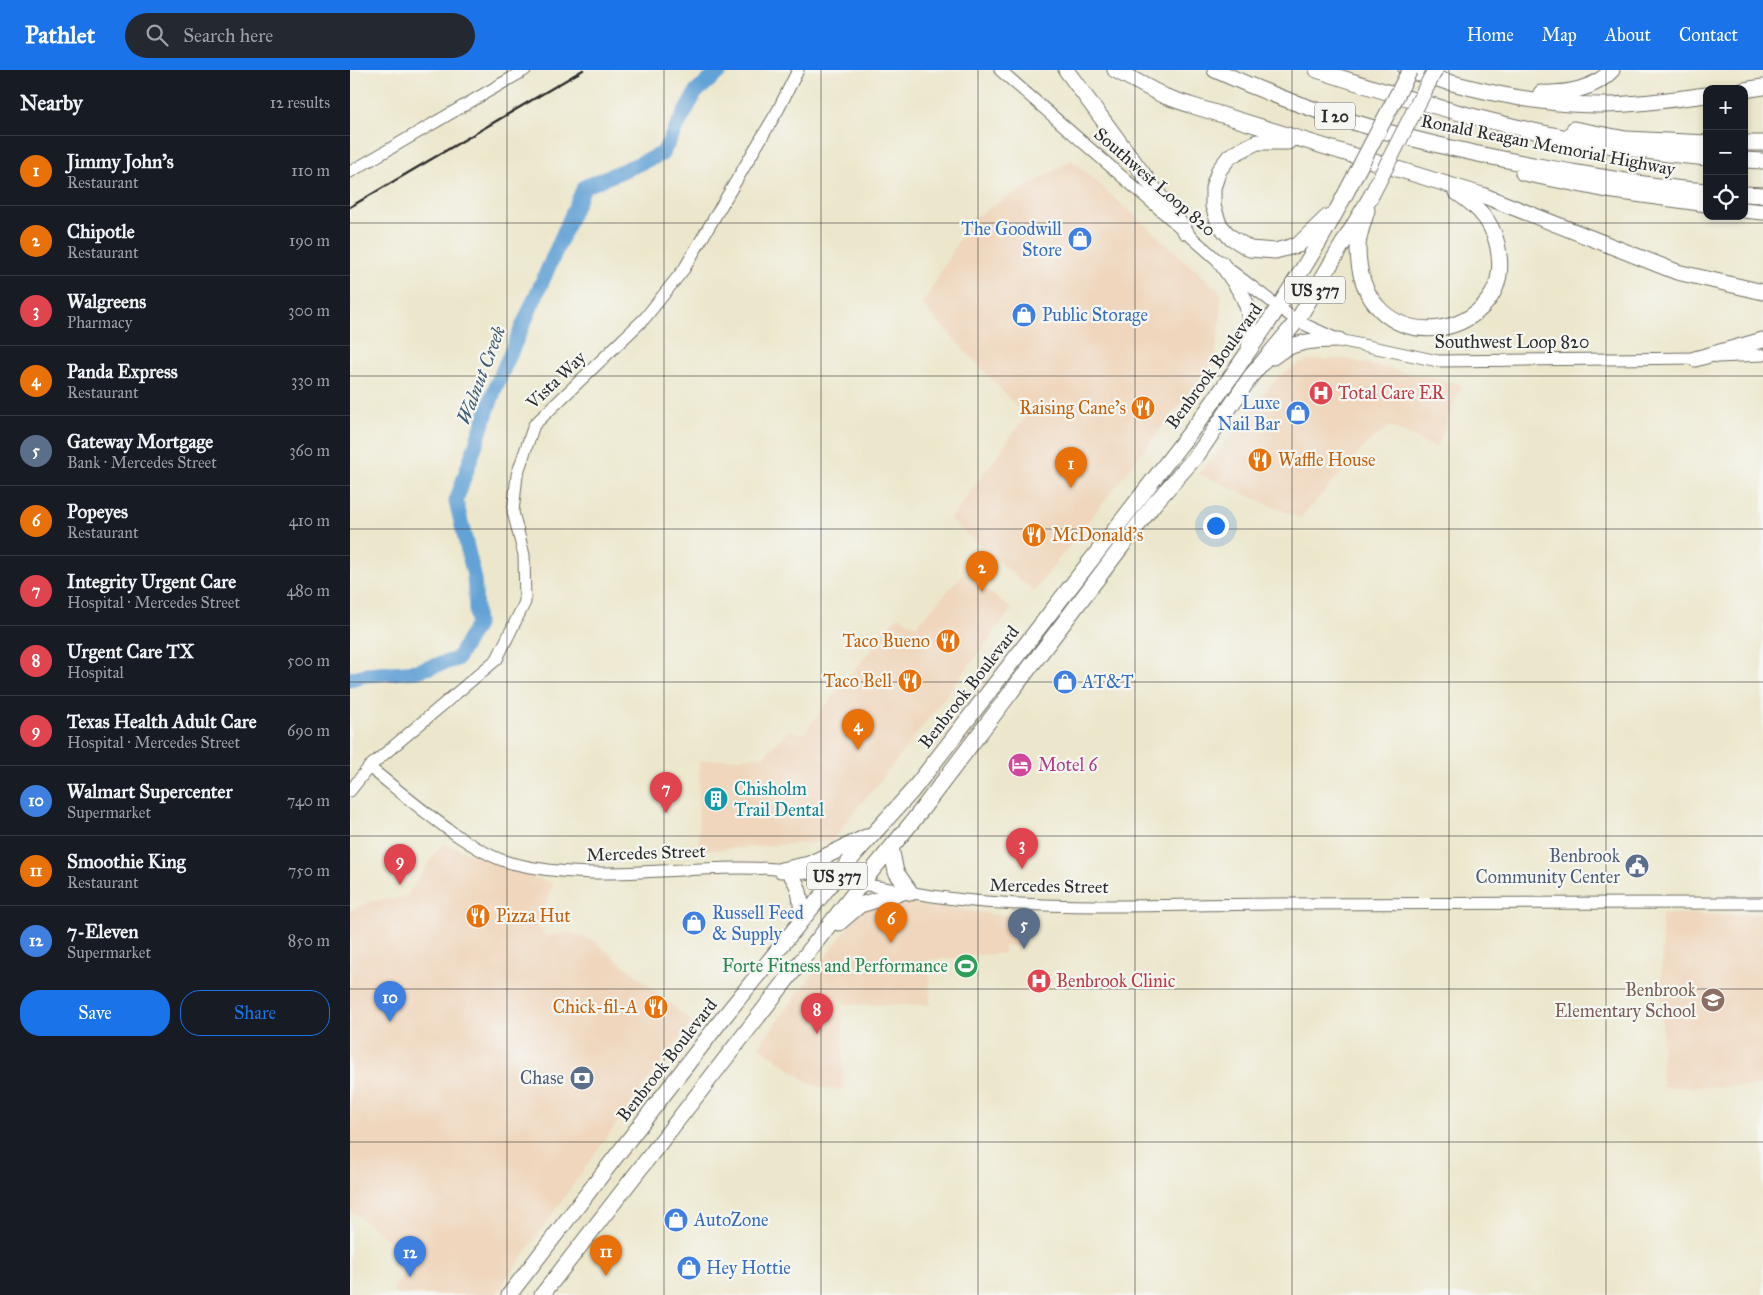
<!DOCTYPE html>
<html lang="en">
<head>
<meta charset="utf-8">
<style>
	:root { --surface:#171b24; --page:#242831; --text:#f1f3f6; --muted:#9ea1a6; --line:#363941; --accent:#1a73e8 }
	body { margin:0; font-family:"IM FELL Great Primer",serif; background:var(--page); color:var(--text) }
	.controls { position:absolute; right:15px; top:15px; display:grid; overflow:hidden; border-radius:10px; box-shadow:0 2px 8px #0003 }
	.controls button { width:45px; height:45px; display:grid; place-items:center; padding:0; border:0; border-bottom:1px solid var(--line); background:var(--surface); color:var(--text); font:25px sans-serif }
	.you { position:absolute; left:865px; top:455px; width:18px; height:18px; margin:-12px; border:4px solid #fff; border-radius:50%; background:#1a73e8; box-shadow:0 0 0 8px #1a73e833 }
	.badge { display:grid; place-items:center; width:32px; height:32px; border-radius:50%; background:var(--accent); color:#fff; font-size:16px; font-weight:700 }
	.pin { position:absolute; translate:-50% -41px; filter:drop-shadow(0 1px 2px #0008) }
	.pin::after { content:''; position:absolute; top:26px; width:18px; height:15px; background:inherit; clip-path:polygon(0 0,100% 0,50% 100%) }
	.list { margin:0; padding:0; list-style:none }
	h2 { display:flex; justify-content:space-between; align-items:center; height:65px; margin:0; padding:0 20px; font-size:21px }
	h2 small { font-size:16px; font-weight:400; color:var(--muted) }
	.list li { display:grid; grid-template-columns:32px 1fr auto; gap:15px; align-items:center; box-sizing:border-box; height:70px; padding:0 20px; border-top:1px solid var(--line) }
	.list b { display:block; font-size:19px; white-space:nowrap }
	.list p { margin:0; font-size:16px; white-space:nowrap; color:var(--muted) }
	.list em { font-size:16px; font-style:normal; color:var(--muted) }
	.actions { display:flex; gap:10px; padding:15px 20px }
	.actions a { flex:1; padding:11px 0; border:1px solid var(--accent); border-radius:20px; text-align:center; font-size:18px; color:var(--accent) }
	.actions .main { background:var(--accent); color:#fff }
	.icon { flex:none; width:28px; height:28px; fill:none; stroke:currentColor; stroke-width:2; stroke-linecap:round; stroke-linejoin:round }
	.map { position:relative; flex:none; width:1413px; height:1225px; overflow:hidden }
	header { display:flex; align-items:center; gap:30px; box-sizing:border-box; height:70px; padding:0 25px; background:var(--accent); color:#fff }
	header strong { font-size:24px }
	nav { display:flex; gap:28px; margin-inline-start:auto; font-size:18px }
	.search { width:350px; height:45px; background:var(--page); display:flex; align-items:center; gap:12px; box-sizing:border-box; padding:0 18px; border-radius:28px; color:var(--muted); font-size:19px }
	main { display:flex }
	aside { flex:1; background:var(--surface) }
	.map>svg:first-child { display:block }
</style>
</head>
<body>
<header>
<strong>Pathlet</strong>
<div class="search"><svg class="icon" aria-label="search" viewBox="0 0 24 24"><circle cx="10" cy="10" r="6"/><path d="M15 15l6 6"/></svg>Search here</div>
<nav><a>Home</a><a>Map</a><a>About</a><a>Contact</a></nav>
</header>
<main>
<aside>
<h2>Nearby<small>12 results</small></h2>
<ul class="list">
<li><span class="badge" style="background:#e8710a">1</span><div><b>Jimmy John's</b><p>Restaurant</p></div><em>110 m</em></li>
<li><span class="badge" style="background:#e8710a">2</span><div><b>Chipotle</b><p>Restaurant</p></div><em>190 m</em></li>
<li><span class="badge" style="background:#e0444e">3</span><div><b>Walgreens</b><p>Pharmacy</p></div><em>300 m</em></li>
<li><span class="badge" style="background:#e8710a">4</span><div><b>Panda Express</b><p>Restaurant</p></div><em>330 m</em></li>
<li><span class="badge" style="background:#5c6f8a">5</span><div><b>Gateway Mortgage</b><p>Bank · Mercedes Street</p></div><em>360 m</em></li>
<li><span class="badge" style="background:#e8710a">6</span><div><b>Popeyes</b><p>Restaurant</p></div><em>410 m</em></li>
<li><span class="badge" style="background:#e0444e">7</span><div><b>Integrity Urgent Care</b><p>Hospital · Mercedes Street</p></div><em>480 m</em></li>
<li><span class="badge" style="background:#e0444e">8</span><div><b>Urgent Care TX</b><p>Hospital</p></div><em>500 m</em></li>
<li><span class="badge" style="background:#e0444e">9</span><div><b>Texas Health Adult Care</b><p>Hospital · Mercedes Street</p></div><em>690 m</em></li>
<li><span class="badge" style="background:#3f7fe0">10</span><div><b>Walmart Supercenter</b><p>Supermarket</p></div><em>740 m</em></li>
<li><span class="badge" style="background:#e8710a">11</span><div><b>Smoothie King</b><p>Restaurant</p></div><em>750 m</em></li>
<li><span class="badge" style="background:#3f7fe0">12</span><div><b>7-Eleven</b><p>Supermarket</p></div><em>850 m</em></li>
</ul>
<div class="actions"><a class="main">Save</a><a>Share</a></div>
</aside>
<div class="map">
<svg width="1413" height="1225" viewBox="0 0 1413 1225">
	<rect width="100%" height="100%" fill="#f6f6f2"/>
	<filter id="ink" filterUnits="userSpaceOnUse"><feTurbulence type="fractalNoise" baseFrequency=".02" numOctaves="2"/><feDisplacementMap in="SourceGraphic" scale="10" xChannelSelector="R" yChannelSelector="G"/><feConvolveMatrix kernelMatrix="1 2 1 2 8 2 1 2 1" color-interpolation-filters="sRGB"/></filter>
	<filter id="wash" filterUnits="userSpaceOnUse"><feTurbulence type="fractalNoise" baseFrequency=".0096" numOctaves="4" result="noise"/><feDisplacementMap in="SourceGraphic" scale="20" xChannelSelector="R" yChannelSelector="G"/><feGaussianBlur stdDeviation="1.12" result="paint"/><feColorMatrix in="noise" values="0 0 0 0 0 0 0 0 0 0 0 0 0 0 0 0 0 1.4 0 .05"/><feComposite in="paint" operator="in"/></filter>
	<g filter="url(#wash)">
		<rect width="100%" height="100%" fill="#ece7cc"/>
		<path fill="#efd6bc" d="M 722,90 L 871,223 L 870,254 L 865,289 L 684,521 L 600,450 L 676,346 L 572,235 L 621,149 Z
			M 995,289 L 1112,315 L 1086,378 L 1040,356 L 1018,373 L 950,448 L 849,404 L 928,307 L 956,290 Z
			M 614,503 L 662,539 L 546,691 L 481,771 L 349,781 L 349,691 L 414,686 L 439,660 L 453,664 L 548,546 L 566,556 Z
			M 92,773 L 203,814 L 187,858 L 197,866 L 222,863 L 244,871 L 342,952 L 298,1009 L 145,1225 L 47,1225 L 42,1220 L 64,1191 L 0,1140 L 0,841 L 20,832 L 56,827 Z
			M 548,832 L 667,847 L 668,876 L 654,876 L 654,884 L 621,885 L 620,888 L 579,889 L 580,935 L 492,935 L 493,1020 L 474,1018 L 460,1014 L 409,976 L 510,841 L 526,833 Z
			M 1312,844 L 1413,844 L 1413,1016 L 1312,1017 Z"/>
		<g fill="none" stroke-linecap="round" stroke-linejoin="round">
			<path stroke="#63a2d5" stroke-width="15" d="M 0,609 L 16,605 L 67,601 L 107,589 L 127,555 L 124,506 L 106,431 L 146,316 L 234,117 L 312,84 L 346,22 L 371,0"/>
		</g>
	</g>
	<g filter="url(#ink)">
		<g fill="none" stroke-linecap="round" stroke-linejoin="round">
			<defs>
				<path id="secondary" d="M 650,0 L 871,193 L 947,251 L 989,270 L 1088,291 L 1351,288
					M 0,102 L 175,0
					M 1367,287 L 1413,285
					M 19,697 C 55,725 118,782 161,793 C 248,815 337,793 425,799 C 457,801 486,809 517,815 C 562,823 606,831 652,833 C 745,839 839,834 932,834 C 1092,833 1253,833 1413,833
					M 0,721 L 19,697 L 147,589 L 175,532 L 174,485 L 163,442 L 167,405 L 184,355 L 295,248 L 334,199 L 428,40 L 448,0"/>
				<path id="highway" d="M 716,0 L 836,162
					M 765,0 L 814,26 L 840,35 L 1132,125 L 1327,202 L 1413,222
					M 865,0 C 971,49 1084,77 1199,98 C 1252,107 1304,117 1357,121
					M 967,0 C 1095,42 1221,76 1357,88
					M 1056,0 C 1120,19 1187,36 1254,35 C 1288,35 1323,29 1357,25
					M 1394,20 L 1413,17
					M 1191,23 C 1216,24 1245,19 1262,0
					M 1224,59 L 1276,69 L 1357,73
					M 938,72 L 907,72 L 880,86 L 869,100 L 863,118 L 863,136 L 869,154 L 879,166 L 900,179 L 925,181 L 948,175 L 977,147
					M 1394,73 L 1413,73
					M 1394,90 L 1413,91
					M 1173,103 L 1257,120 L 1357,134
					M 1394,124 L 1413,125
					M 1017,140 C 1014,152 1008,165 1008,177 C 1008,297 1161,272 1149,185 C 1146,155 1130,138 1106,122
					M 1394,140 L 1413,142
					M 871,193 C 896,229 903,235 899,280
					M 923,287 C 942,271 965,270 989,270
					M 1345,289 L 1413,270
					M 541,778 L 546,802 L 561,823
					M 431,800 L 459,794 L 516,767
					M 437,800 C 451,815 451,830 452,849
					M 489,853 L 510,835 L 553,822
					M 159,1225 L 369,953 L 506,783 L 562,721 L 856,342 C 907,270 957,199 997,121
					M 192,1225 L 511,814 L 563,751 L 804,434 L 848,384 L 901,306 L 947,251 L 1021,126"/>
			</defs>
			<use href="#secondary" stroke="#6f6d63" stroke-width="13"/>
			<use href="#highway" stroke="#6f6d63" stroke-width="17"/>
			<use href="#secondary" stroke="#fff" stroke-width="11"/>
			<use href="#highway" stroke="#fff" stroke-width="15"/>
			<path stroke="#2b2b2b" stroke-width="2.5" d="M 0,137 L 233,0"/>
			<defs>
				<path id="highway-bridge" d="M 997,121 L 1060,0
					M 1021,126 L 1085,0"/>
			</defs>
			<use href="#highway-bridge" stroke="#6f6d63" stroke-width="17" stroke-linecap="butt"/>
			<use href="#highway-bridge" stroke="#fff" stroke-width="15"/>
		</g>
	</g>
	<path fill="none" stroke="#2b2b2b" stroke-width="1" stroke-opacity="0.55" d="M 157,0 L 157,1225M 314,0 L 314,1225M 471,0 L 471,1225M 628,0 L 628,1225M 785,0 L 785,1225M 942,0 L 942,1225M 1099,0 L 1099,1225M 1256,0 L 1256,1225M 0,153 L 1413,153M 0,306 L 1413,306M 0,459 L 1413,459M 0,612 L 1413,612M 0,766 L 1413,766M 0,919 L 1413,919M 0,1072 L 1413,1072"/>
	<defs>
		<symbol id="shop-disc" viewBox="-11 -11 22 22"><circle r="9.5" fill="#3f7fe0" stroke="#f6f6f2"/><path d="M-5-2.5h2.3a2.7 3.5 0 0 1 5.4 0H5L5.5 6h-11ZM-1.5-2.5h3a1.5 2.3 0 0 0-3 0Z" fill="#fff"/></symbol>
		<symbol id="hospital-disc" viewBox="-11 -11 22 22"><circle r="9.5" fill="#e0444e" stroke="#f6f6f2"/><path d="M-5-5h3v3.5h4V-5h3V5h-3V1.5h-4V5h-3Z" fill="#fff"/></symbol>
		<symbol id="restaurant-disc" viewBox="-11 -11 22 22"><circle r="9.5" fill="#e8710a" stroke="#f6f6f2"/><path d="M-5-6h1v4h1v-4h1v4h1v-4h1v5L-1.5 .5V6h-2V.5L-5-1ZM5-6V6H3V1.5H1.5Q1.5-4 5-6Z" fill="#fff"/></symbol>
		<symbol id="hotel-disc" viewBox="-11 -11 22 22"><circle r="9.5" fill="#d1479c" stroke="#f6f6f2"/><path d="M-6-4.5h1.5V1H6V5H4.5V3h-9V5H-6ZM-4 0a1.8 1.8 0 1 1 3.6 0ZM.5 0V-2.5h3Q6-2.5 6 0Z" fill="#fff"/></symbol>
		<symbol id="building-disc" viewBox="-11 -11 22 22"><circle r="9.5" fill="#0f9aa8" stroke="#f6f6f2"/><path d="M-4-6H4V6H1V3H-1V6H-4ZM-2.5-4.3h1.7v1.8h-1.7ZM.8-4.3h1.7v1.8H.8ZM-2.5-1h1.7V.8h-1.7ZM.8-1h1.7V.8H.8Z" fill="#fff"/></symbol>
		<symbol id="civic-disc" viewBox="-11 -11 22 22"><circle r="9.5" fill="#5c6f8a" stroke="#f6f6f2"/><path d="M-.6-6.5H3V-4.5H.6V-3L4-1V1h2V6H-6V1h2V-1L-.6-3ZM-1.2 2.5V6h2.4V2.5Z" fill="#fff"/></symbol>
		<symbol id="stadium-disc" viewBox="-11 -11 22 22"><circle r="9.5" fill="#2e9e5b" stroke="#f6f6f2"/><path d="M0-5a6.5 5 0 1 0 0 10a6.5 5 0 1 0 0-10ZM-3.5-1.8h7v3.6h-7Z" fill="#fff"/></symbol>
		<symbol id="school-disc" viewBox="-11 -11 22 22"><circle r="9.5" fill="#8d6e63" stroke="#f6f6f2"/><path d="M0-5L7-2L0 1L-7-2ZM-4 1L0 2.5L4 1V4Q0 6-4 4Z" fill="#fff"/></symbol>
		<symbol id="bank-disc" viewBox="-11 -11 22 22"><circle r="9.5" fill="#5c6f8a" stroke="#f6f6f2"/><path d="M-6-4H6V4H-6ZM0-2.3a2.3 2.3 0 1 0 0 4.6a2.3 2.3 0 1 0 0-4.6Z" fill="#fff"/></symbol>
	</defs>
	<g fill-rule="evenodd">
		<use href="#shop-disc" x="716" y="155" width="28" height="28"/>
		<use href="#shop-disc" x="660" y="231" width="28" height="28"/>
		<use href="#hospital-disc" x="957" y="309" width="28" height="28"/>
		<use href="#restaurant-disc" x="779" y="324" width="28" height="28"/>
		<use href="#shop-disc" x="934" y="329" width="28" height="28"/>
		<use href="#restaurant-disc" x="896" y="376" width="28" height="28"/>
		<use href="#restaurant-disc" x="670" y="451" width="28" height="28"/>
		<use href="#restaurant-disc" x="584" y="557" width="28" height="28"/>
		<use href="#restaurant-disc" x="546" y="597" width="28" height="28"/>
		<use href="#shop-disc" x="701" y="598" width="28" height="28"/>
		<use href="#hotel-disc" x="656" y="681" width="28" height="28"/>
		<use href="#building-disc" x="352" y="715" width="28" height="28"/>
		<use href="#civic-disc" x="1273" y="782" width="28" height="28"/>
		<use href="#restaurant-disc" x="114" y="832" width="28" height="28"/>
		<use href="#shop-disc" x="330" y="839" width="28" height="28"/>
		<use href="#stadium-disc" x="602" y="882" width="28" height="28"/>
		<use href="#hospital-disc" x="675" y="897" width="28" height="28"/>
		<use href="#school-disc" x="1349" y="916" width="28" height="28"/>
		<use href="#restaurant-disc" x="292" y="923" width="28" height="28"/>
		<use href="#bank-disc" x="218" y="994" width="28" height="28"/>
		<use href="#shop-disc" x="312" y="1136" width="28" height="28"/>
		<use href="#shop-disc" x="325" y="1184" width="28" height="28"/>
	</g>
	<g text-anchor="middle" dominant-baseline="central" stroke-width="4.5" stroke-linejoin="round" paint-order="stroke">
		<g fill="#f6f6f2" stroke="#686867" stroke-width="1">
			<rect x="965" y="32.5" width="40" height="27" rx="4"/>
			<rect x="935" y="206.5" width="60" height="27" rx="4"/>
			<rect x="457" y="792.5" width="60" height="27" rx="4"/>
		</g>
		<g font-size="16" font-weight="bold" fill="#2b2b2b">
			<text x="985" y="46">I 20</text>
			<text x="965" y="220">US 377</text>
			<text x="487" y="806">US 377</text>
		</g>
		<g font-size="18" fill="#2b2b2b" stroke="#f6f6f2">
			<text transform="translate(1198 75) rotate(11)">Ronald Reagan Memorial Highway</text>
			<text transform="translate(805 112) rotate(41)">Southwest Loop 820</text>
			<text x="1162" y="272">Southwest Loop 820</text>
			<text transform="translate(864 296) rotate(-54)">Benbrook Boulevard</text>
			<text transform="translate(206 310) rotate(-44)">Vista Way</text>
			<text transform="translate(619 617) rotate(-52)">Benbrook Boulevard</text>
			<text transform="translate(296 783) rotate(-2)">Mercedes Street</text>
			<text transform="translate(699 816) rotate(1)">Mercedes Street</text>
			<text transform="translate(317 990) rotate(-52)">Benbrook Boulevard</text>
		</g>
		<g font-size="18" fill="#366cbe" stroke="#f6f6f2" text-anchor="start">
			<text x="712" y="159" text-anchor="end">The Goodwill<tspan x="712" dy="21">Store</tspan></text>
			<text x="692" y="245">Public Storage</text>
			<text x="930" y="333" text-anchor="end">Luxe<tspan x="930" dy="21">Nail Bar</tspan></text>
			<text x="732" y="612">AT&amp;T</text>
			<text x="362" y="843">Russell Feed<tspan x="362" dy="21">&amp; Supply</tspan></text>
			<text x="344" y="1150">AutoZone</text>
			<text x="356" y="1198">Hey Hottie</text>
		</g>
		<g font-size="18" fill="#be3a42" stroke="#f6f6f2" text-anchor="start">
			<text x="988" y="323">Total Care ER</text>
			<text x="706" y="911">Benbrook Clinic</text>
		</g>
		<g font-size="18" fill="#c56008" stroke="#f6f6f2" text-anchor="end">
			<text x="776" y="338">Raising Cane's</text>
			<text x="928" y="390" text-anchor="start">Waffle House</text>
			<text x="702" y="465" text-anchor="start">McDonald's</text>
			<text x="580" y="571">Taco Bueno</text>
			<text x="542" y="611">Taco Bell</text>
			<text x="146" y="846" text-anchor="start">Pizza Hut</text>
			<text x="288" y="937">Chick-fil-A</text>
		</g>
		<g font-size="18" fill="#b23c85" stroke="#f6f6f2" text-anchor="start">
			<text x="688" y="695">Motel 6</text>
		</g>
		<g font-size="18" fill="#0d838f" stroke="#f6f6f2" text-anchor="start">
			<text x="384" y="719">Chisholm<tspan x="384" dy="21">Trail Dental</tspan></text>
		</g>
		<g font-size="18" fill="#4e5e75" stroke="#f6f6f2" text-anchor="end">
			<text x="1270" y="786">Benbrook<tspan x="1270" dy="21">Community Center</tspan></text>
			<text x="214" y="1008">Chase</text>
		</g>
		<g font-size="18" fill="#27864d" stroke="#f6f6f2" text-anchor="end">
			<text x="598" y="896">Forte Fitness and Performance</text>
		</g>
		<g font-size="18" fill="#785e54" stroke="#f6f6f2" text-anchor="end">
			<text x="1346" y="920">Benbrook<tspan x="1346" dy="21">Elementary School</tspan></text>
		</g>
		<g font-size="19" font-style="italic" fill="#415b6f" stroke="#f6f6f2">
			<text transform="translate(131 305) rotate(-69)">Walnut Creek</text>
		</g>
	</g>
</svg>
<div class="controls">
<button>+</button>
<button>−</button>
<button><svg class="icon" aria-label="locate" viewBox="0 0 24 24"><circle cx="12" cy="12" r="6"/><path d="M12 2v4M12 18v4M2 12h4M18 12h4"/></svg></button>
</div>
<div class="you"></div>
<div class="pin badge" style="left:721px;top:418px;background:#e8710a">1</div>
<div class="pin badge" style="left:632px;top:522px;background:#e8710a">2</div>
<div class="pin badge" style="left:672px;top:799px;background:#e0444e">3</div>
<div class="pin badge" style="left:508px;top:680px;background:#e8710a">4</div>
<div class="pin badge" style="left:674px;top:879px;background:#5c6f8a">5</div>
<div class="pin badge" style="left:541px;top:873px;background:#e8710a">6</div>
<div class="pin badge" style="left:316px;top:743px;background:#e0444e">7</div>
<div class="pin badge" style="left:467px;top:964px;background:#e0444e">8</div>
<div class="pin badge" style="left:50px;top:815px;background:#e0444e">9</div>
<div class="pin badge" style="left:40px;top:952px;background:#3f7fe0">10</div>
<div class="pin badge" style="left:256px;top:1206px;background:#e8710a">11</div>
<div class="pin badge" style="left:60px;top:1207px;background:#3f7fe0">12</div>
</div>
</main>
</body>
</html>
